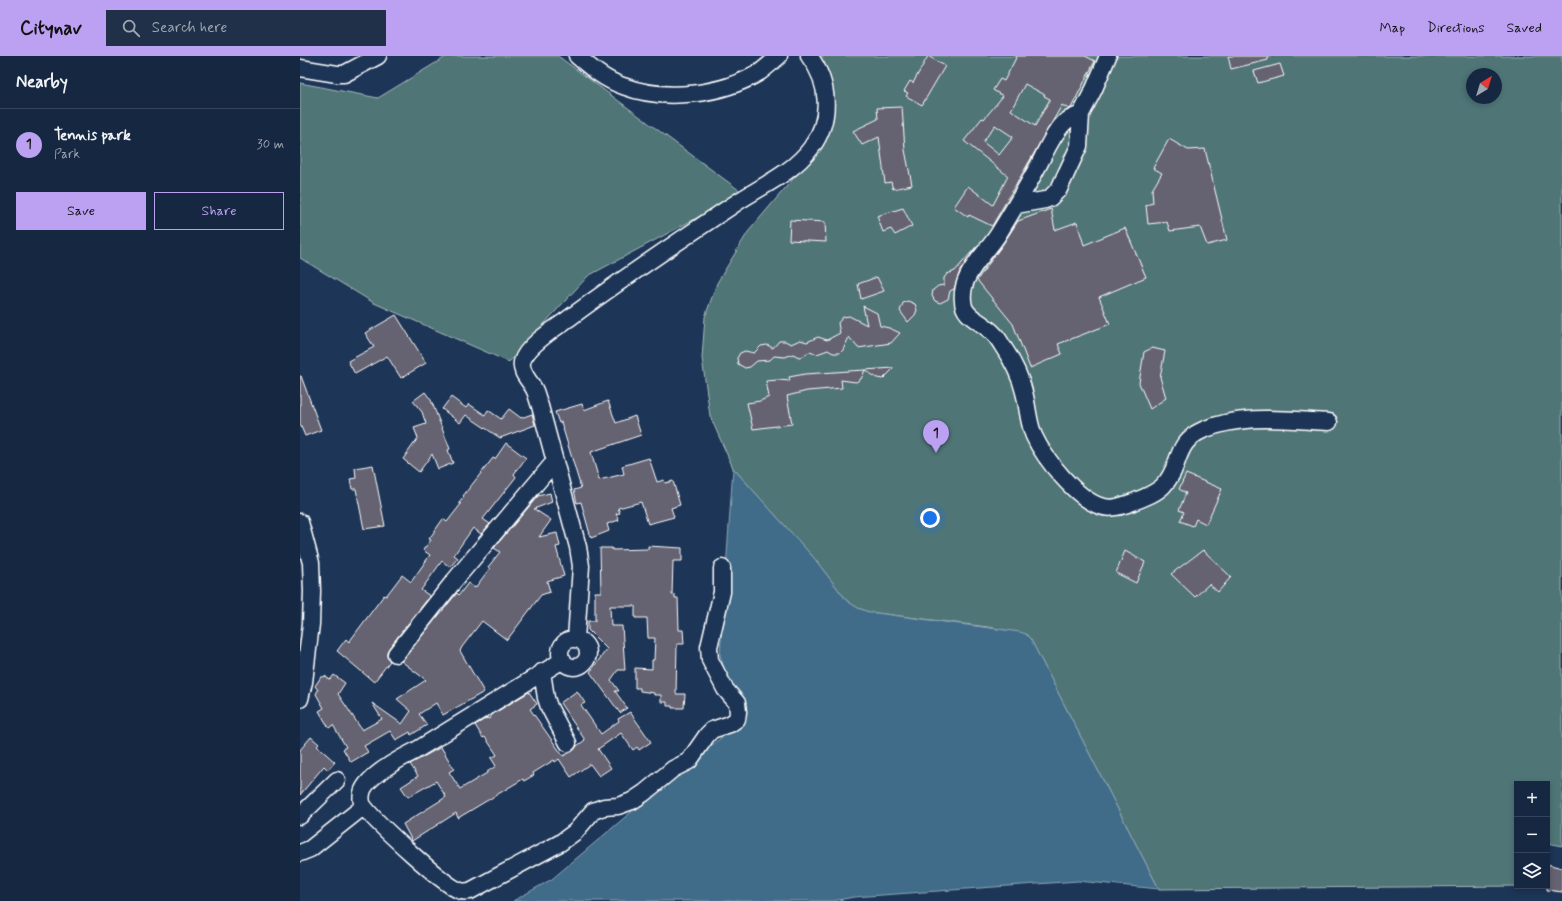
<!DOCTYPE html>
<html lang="en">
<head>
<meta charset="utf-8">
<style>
	:root { --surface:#162841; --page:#1f3048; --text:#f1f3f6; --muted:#9ea6b1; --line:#35445a; --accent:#bca0f2 }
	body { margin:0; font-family:Mynerve,sans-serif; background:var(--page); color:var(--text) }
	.controls { position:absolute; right:12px; bottom:12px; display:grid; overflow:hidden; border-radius:0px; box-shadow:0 2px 6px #0003 }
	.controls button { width:36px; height:36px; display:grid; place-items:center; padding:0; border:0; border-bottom:1px solid var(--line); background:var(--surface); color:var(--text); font:20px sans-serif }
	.compass { position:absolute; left:1166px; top:12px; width:36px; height:36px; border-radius:50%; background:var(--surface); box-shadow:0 2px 6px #0003; rotate:38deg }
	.you { position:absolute; left:630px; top:462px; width:14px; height:14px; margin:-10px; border:3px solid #fff; border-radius:50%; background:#1a73e8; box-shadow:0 0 0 6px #1a73e833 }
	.badge { display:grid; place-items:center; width:26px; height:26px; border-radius:50%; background:var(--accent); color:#111; font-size:13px; font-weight:700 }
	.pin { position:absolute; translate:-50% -33px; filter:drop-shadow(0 1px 2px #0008) }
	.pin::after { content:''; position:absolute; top:21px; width:14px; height:12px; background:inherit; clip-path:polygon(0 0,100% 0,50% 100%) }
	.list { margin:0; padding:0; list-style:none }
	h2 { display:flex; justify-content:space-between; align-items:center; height:52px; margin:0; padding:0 16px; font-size:17px }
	h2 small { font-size:13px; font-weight:400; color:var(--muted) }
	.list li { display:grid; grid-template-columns:26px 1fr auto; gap:12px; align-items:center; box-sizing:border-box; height:72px; padding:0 16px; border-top:1px solid var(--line) }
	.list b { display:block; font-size:15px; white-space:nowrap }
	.list p { margin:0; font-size:13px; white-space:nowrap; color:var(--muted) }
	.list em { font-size:13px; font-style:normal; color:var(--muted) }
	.actions { display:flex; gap:8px; padding:12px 16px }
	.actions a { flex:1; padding:9px 0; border:1px solid var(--accent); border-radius:0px; text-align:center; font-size:14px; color:var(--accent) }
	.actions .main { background:var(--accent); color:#111 }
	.icon { flex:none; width:22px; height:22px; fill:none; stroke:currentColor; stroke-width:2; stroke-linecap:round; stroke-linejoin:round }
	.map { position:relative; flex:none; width:1262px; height:845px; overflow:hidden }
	header { display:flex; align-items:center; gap:24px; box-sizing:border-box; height:56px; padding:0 20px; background:var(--accent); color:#111 }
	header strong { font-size:19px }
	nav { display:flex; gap:22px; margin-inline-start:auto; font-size:14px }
	.search { width:280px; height:36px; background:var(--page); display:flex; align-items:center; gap:10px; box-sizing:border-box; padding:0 14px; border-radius:0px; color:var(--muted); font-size:15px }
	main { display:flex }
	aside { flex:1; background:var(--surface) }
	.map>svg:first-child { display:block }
</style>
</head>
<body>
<header>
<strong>Citynav</strong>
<div class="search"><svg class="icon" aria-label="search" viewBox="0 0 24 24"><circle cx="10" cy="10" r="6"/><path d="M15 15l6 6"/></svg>Search here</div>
<nav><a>Map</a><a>Directions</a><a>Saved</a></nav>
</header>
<main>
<aside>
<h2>Nearby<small></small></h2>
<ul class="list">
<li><span class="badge">1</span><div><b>Tennis park</b><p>Park</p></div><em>30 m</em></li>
</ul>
<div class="actions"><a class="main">Save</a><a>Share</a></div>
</aside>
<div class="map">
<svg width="1262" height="845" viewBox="0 0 1262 845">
	<rect width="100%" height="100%" fill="#1d3557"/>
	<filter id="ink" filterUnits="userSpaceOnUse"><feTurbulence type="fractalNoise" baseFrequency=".025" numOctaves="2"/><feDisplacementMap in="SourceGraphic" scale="8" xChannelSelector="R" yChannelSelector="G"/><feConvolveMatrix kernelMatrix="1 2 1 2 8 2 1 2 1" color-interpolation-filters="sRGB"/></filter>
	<g filter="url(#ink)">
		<path fill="#4f7577" stroke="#a7babb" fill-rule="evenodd" d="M 147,0 L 258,0 L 443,137 L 288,220 L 209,306 L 74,247 L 0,202 L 0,27 L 78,42 Z
			M 517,0 L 1262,0 L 1262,790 L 1247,787 L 1247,728 L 1217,728 L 1217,830 L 1222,830 L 859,833 L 731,584 L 726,578 L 688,571 L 569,556 L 558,552 L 547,545 L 514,502 L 433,412 L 410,360 L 402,302 L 405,261 L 417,227 L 448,176 L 492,124 L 508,107 L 522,89 ZM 1172,18 L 1196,18 L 1196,42 L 1172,42 Z"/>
		<path fill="#416c89" stroke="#8da7b8" d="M 433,412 L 514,502 L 547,545 L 558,552 L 569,556 L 720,576 L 726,578 L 731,584 L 859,833 L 778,825 L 554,841 L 533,845 L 213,845 L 252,823 L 389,707 L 440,667 L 420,599 Z"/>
		<path fill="#656271" stroke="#fff" fill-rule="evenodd" d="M 628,0 L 645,10 L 622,49 L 606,40 L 608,37 L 604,35 L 610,25 L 613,27 Z
			M 717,0 L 785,0 L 795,5 L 771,52 L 769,53 L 762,49 L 692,170 L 669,159 L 668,161 L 654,151 L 668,130 L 693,149 L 708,120 L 664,85 L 682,62 L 684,63 L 703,40 L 693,34 L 700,23 L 704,25 ZM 725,28 L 745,39 L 744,40 L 750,43 L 735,70 L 711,54 ZM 695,69 L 713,81 L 699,99 L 683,86 Z
			M 928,0 L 968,0 L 968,4 L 931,13 Z
			M 980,8 L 984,20 L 958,27 L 954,15 Z
			M 602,51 L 605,94 L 612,129 L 593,133 L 591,126 L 585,127 L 579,81 L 562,89 L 553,75 L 578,63 L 577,52 Z
			M 869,83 L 888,94 L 905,93 L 927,184 L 907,189 L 900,171 L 870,175 L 867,166 L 848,168 L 846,149 L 853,147 L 852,134 L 862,117 L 853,112 Z
			M 603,152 L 612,170 L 595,179 L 591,173 L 583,176 L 577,160 Z
			M 751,153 L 755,174 L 777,166 L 784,189 L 825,172 L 846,221 L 799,241 L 810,268 L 758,288 L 762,298 L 730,312 L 713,268 L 677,224 L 703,188 L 718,165 Z
			M 490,164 L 525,166 L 526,186 L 489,184 Z
			M 676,191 L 660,215 L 654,233 L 650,235 L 648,243 L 640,247 L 635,245 L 632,240 L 633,234 L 638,230 L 644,229 L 644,222 L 647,218 L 655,215 Z
			M 577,221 L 584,235 L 561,243 L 558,228 Z
			M 608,245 L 615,248 L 617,254 L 615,259 L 608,266 L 600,255 L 603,247 Z
			M 563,250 L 577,257 L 580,270 L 589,272 L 600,277 L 591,287 L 558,292 L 549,281 L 543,294 L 540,297 L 533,297 L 528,294 L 517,298 L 509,296 L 504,300 L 499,301 L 493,298 L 485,301 L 474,300 L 470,304 L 457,305 L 450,311 L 445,312 L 438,308 L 437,302 L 440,297 L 445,295 L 454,297 L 461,290 L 467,289 L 473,292 L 479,285 L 485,285 L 491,288 L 500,284 L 507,286 L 518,281 L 527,284 L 540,277 L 538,267 L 543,261 L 549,260 L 567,269 Z
			M 96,259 L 126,307 L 101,322 L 87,300 L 55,318 L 48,305 L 74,291 L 65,277 Z
			M 852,292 L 865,295 L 860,321 L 866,342 L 850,353 L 839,327 L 844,296 Z
			M 594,312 L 583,323 L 577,322 L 565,314 L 561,323 L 556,326 L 541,324 L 542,332 L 507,335 L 487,340 L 492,368 L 453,373 L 447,347 L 460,345 L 469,341 L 466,325 L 478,324 L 490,325 L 489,321 L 505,318 Z
			M 0,320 L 1,320 L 21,374 L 5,380 L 0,368 Z
			M 125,336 L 131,344 L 150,393 L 148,394 L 153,407 L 138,413 L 132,398 L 119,416 L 103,403 L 118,382 L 114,372 L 126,368 L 122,356 L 113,345 Z
			M 151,341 L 166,352 L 169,348 L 185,359 L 188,354 L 201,363 L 209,353 L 221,362 L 232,358 L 235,369 L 200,382 L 166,359 L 160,367 L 142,353 Z
			M 308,345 L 316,367 L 335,360 L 341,379 L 291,396 L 299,424 L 324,418 L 322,410 L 349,402 L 357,426 L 364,424 L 365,427 L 373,425 L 380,449 L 371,452 L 374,461 L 348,468 L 341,446 L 318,452 L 320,457 L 316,458 L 319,464 L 307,468 L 309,475 L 291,482 L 281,446 L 277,447 L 274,434 L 281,432 L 261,366 L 259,367 L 255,356 L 282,348 L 284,354 Z
			M 206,387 L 226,402 L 214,418 L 216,421 L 183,463 L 190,468 L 181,478 L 173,472 L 154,499 L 158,502 L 150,511 L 142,505 L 121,534 L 130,540 L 89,592 L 87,596 L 87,601 L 90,605 L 74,626 L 37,595 L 46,583 L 49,586 L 84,539 L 86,540 L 102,519 L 111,526 L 130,499 L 123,494 L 131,484 L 129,483 L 143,463 L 147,466 L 161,448 L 159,447 L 164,441 L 163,440 L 193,402 L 195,403 Z
			M 73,409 L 85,470 L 64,473 L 56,433 L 52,433 L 50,423 L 56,422 L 55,412 Z
			M 886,418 L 922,433 L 906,468 L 896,463 L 893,470 L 880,465 L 884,456 L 879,454 L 886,437 L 879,433 Z
			M 250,437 L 252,446 L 234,453 L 251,464 L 239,481 L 257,477 L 260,490 L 256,491 L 264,520 L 247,525 L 250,536 L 241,539 L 207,584 L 182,565 L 162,591 L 160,595 L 184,636 L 143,659 L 136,647 L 119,658 L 127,669 L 111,679 L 110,676 L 96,684 L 90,675 L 64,690 L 68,696 L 51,706 L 43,693 L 46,691 L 33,669 L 29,672 L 19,655 L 24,652 L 16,638 L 18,634 L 15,630 L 21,621 L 23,621 L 25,620 L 30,624 L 34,619 L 45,627 L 38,638 L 62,674 L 82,663 L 72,647 L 102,668 L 111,655 L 97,643 L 126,624 L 101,605 L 157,537 L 159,539 L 168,527 L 175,532 L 190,512 L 188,511 L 200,496 L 194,492 L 238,440 Z
			M 348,490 L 382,492 L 382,505 L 373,505 L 372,539 L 375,539 L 375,542 L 378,542 L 379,574 L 383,574 L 384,588 L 377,588 L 376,638 L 385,638 L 384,652 L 372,652 L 372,650 L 367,650 L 367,646 L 361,646 L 361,639 L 354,639 L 354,637 L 340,635 L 340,632 L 335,632 L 335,612 L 352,613 L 352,604 L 354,604 L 355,582 L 348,582 L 347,562 L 335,562 L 335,550 L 310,550 L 311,570 L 322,570 L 325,614 L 318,614 L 311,624 L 319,635 L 315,635 L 327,652 L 320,657 L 290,616 L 307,593 L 288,574 L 288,565 L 295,565 L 295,536 L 301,536 L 300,492 L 312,492 L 312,494 L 348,493 Z
			M 903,494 L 931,521 L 918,536 L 909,528 L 895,541 L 871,518 Z
			M 825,495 L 845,506 L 836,527 L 816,517 Z
			M 277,635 L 285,647 L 281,649 L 301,678 L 319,665 L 318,663 L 330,656 L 351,686 L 339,694 L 337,691 L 333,694 L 321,677 L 298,693 L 311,712 L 299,720 L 290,708 L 271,721 L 259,703 L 255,706 L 254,704 L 233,717 L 234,719 L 224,725 L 223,723 L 158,762 L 156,757 L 112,785 L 103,768 L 146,741 L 136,725 L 108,741 L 101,731 L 118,720 L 110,708 L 141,691 L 154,713 L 149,716 L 160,733 L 187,717 L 187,716 L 196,710 L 191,702 L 197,699 L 185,681 L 183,682 L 175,669 L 187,662 L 189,663 L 193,658 L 229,636 L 237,648 L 230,653 L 263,700 L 273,695 L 277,690 L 285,684 L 260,647 Z
			M 11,681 L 19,688 L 17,690 L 35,706 L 28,714 L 24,710 L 0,739 L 0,694 Z
			M 1247,808 L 1262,812 L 1262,836 L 1247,834 Z"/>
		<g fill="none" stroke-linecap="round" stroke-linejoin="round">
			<defs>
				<path id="minor" d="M 277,0 C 291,12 305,24 323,30 C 365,46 422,39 460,16 C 467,11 473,5 479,0
					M 808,0 L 794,33 L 781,58 C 775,61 769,62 764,67 C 752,79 745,97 737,112 C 725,134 712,156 699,177 C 690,192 676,204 668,220 C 664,228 662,236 663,245 C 663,259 678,264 687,272 C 693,276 698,282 702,289 C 712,304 720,318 724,336 C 728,351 728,366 734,380 C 744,402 776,442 800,450 C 811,454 822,450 833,446 C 843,442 855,438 863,430 C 882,411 873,387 903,374 C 942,357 988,364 1029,366
					M 0,12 L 37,18 L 44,18 L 78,0
					M 716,149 L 745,144 L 750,142 L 759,133 L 779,90 L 781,58
					M 0,466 L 11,507 L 12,535 L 11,568 L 4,626 L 0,643
					M 276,583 L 281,510 L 278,491 L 240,350 C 238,345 237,340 235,335 C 231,325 220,318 222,306 C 226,290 255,272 268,263 C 322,223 377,186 433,149 C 459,131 492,118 511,92 C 532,64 530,27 509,0
					M260 597a14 14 0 1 1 28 0a14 14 0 1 1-28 0Z
					M 96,598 L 154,525 L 255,405
					M 263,604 L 115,695 C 101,702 65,721 62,737 C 61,742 61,748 65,752 C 76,766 146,832 161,835 C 164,836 168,835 170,835 L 260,787 L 275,776 L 293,755 L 304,751 L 318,750 L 332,745 L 344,737 L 373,713 L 389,705 L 407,679 L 412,674 L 430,668 L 437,663 L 438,656 L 437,647 L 425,633 L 410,604 L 409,591 L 422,536 L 422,512
					M 242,616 L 246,642 L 249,651 L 268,687
					M 0,760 L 37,724
					M 0,797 L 10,793 L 63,751"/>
			</defs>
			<use href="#minor" stroke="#fff" stroke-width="19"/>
			<use href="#minor" stroke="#1d3557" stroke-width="16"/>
		</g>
	</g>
</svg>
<div class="controls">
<button>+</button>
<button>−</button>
<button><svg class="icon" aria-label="layers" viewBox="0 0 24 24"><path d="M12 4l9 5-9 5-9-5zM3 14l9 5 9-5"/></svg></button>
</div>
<svg class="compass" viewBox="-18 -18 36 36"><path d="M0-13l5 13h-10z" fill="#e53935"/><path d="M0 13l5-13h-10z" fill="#9ea6b1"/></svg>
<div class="you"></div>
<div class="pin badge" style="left:636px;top:397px">1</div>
</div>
</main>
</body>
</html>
